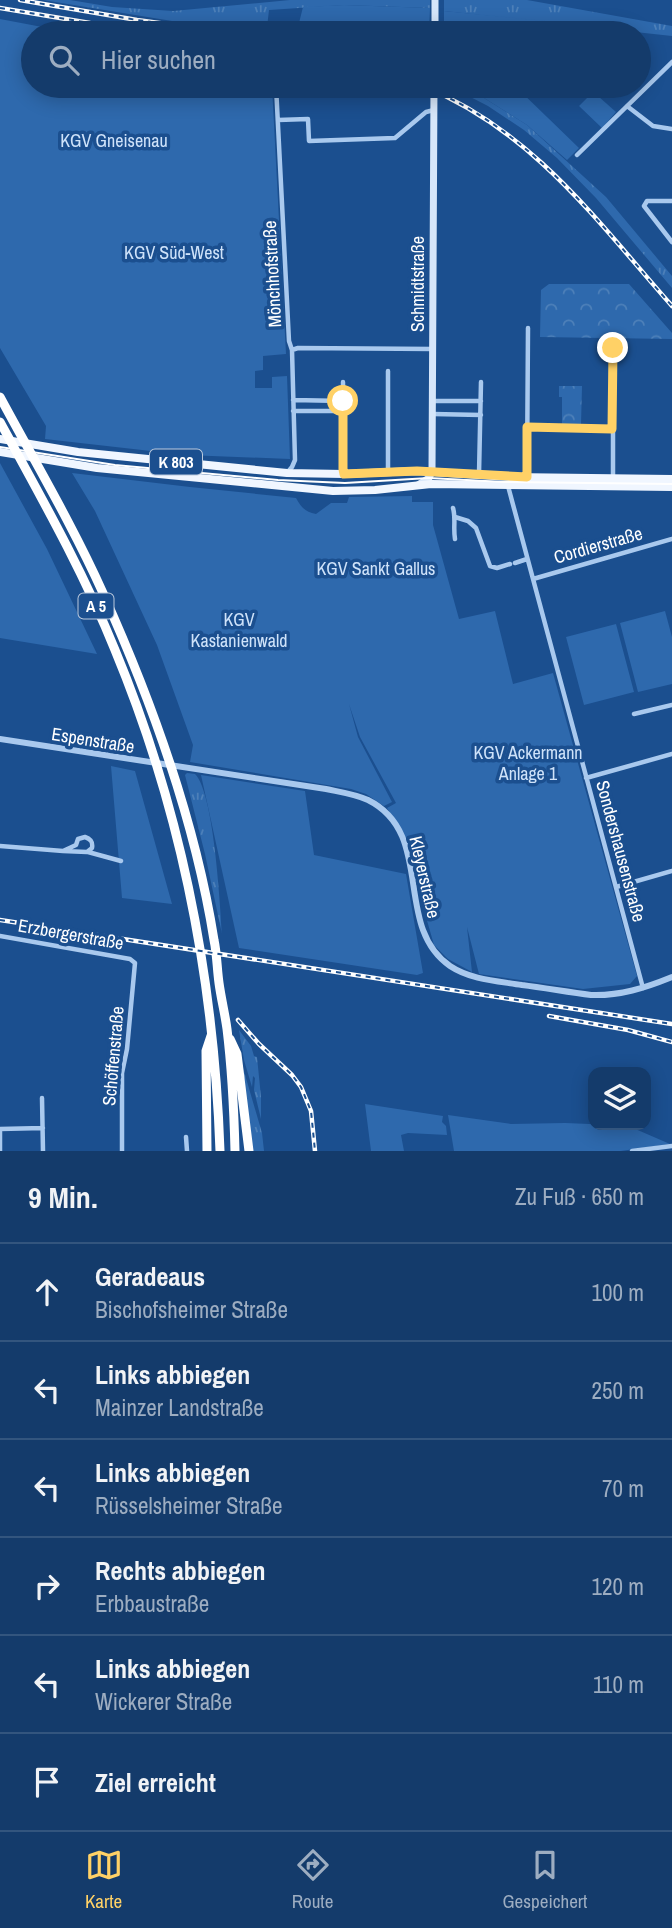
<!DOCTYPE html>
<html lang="de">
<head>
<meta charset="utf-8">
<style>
	:root { --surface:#143b6b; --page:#1d4271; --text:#f1f3f6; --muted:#9dadc1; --line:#33557e; --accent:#ffd166 }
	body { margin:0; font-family:"Archivo Narrow",sans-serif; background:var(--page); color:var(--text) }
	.controls { position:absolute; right:21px; bottom:21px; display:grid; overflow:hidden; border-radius:14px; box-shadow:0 4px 18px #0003 }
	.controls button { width:63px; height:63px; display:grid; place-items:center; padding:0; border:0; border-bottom:2px solid var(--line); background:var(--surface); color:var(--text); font:35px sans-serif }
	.stop { position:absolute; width:21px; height:21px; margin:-16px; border:5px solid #ffd166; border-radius:50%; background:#fff }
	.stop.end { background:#ffd166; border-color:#fff; box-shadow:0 2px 7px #0008 }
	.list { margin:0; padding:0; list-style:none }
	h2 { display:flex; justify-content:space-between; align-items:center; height:91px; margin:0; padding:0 28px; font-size:30px }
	h2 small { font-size:23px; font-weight:400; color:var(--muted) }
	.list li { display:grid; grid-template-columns:46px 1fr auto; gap:21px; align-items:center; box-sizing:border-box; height:98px; padding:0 28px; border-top:2px solid var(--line) }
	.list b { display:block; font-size:26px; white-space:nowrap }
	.list p { margin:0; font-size:23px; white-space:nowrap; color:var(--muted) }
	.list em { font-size:23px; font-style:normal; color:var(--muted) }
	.icon { flex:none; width:38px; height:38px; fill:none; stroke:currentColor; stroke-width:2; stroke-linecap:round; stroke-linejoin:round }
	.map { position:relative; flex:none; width:672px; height:1151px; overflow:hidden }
	.search { position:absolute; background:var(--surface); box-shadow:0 4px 18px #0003; left:21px; right:21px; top:21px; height:77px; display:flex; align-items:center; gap:18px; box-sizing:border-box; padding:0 24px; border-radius:38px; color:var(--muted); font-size:26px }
	.sheet { height:679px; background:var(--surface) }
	nav { display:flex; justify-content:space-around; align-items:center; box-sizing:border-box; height:98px; border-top:2px solid var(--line); background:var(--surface); font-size:19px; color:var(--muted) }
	nav a { display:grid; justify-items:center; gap:4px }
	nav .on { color:var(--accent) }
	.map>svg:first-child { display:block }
</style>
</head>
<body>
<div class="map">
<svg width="672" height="1151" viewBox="0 0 672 1151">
	<defs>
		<pattern id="grass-tufts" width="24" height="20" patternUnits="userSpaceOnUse" patternTransform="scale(1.75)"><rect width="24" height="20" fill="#2e69ad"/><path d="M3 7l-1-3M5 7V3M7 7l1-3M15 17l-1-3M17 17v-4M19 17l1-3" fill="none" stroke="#4d80b9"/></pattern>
		<pattern id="forest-crowns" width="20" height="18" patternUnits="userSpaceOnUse" patternTransform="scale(1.75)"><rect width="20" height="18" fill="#2e69ad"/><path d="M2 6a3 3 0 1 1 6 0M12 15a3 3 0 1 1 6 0" fill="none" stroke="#4d80b9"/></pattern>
	</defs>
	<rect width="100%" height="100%" fill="#1b4f8f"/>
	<path fill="url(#grass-tufts)" d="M 43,0 L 70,0 L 112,7 L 173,11 L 290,0 L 430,0 L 430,8 L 344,5 L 269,10 L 267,27 L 305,33 L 246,33 Z
		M 444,0 L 527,0 L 672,26 L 672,36 L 444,11 Z
		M 449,86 L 465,86 L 527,125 L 606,197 L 672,276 L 672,288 L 596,198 L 557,158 L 524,130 L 488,106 Z
		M 187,773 L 195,774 C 214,793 220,903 222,934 L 205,854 L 185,775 Z
		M 239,1030 L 251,1046 L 254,1056 L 257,1057 L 261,1097 L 261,1119 L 254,1090 L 255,1078 L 253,1076 L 252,1087 L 244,1060 Z
		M 241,1061 L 262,1133 L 264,1151 L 253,1151 Z"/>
	<path fill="url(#forest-crowns)" d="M 549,284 L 629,284 L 672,333 L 672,339 L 540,337 L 541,290 Z
		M 559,386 L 582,386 L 581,424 L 562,424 L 562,397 L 559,397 Z"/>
	<path fill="#2e69ad" d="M 344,5 L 430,8 L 429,33 L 305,33 L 297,31 L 303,7 Z
		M 444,11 L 555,22 L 544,33 L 444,33 Z
		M 0,19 L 74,33 L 33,33 L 33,86 L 272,86 L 286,354 L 263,356 L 263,370 L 255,371 L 255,388 L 272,388 L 272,377 L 287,376 L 290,459 L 186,455 L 45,439 L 46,426 L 0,348 Z
		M 465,86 L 515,86 L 579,148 L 567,160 L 527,125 Z
		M 589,88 L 616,112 L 602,128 L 579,106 L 588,97 L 584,92 Z
		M 0,463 L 47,549 L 97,654 L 0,638 Z
		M 72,473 L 190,487 L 296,498 C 301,507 305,512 316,514 L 331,503 L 347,503 L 349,497 L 412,496 L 412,502 L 433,502 L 433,525 L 459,619 L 495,611 L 513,684 L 553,673 L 637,976 L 630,984 L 583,989 L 479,974 L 467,927 L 472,972 L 448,959 L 434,945 L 424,910 L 409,843 L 387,808 L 396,803 L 360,737 L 349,704 L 358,737 L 392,802 L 384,806 L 366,794 L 351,789 L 190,762 L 193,745 L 157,645 L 95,511 Z
		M 665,611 L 672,637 L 672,684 L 638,692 L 620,623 Z
		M 616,624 L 634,692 L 584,705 L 566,637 Z
		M 111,766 L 135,771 L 172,904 L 122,898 Z
		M 201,775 L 305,791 L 314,855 L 406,874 L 423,973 L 417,975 L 239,948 Z
		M 365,1104 L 443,1116 L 442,1122 L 446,1126 L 447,1135 L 408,1133 L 401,1135 L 404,1151 L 371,1151 Z
		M 448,1115 L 511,1124 L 565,1123 L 614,1125 L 633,1128 L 670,1144 L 621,1151 L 454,1151 Z"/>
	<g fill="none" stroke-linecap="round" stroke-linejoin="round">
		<path stroke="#a9c9ee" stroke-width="4.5" d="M 276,86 L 289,341 L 292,350 L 295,460 L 292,467 L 287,473
			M 627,106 L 653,126 L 672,129
			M 278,120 L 308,119 L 309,141 L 395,138 L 426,112 L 434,110
			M 577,155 L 672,62
			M 672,201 L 647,201 L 644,206 L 672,242
			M 292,350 L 298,348 L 433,349
			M 388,371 L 388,472
			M 343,382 L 344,474
			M 293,400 L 343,401
			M 432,401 L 481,401
			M 293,411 L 343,411
			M 433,414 L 481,415
			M 527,427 L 612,429
			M 479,474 L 481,382
			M 527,476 L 528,328
			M 613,478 L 613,348
			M 508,486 L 643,988
			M 453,508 C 456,518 453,528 455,539
			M 455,517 L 468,521 L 476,528 L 490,566 L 497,568 L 510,564
			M 515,563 L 527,559
			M 533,579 L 672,539
			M 634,714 L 672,705
			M 586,778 L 672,754
			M 85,837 C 91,839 93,842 92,848 L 87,852 L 63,851 L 76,845 L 78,839 Z
			M 0,846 L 63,851
			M 88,852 L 121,861
			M 616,887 L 672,871
			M 0,936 L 130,959 L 135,963 L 127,1049 L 122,1073 L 122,1151
			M 42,1098 L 43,1151
			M 186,1137 L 187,1151
			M 0,1151 L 0,1129 L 43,1128
			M 632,1151 L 672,1146"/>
		<path stroke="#a9c9ee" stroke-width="6" d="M 0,739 L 326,789 C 340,792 355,794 368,800 C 436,834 392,926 450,966 C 471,980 498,981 522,985 C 545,988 568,992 591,995 C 620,996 645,988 672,977"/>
		<path stroke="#d6e6fa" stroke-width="7" d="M 435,33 L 435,0
			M 418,485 L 429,478 L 432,472 L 434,86"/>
		<path stroke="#f0f6ff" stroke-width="8" d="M 0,439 L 78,452 L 287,473 L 344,474 L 417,471 L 510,477 L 672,479
			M 0,452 L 97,468 L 333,491 L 375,490 L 431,484 L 672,487"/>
		<path stroke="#fff" stroke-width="9" d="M 0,397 C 35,462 73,526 103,593 C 153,704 195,820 214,940 C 217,954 217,969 219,983 C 221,998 225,1014 227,1029 C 232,1070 234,1111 235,1151
			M 0,422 C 41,497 83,571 115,650 C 181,809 214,979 220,1151
			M 230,1039 L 237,1054 L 249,1151
			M 207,1151 L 206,1051 L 211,1036"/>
		<path stroke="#fff" stroke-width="2" d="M 0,447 L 115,465 L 278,480 L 345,483 L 429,478 L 504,482 L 672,484"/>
		<defs>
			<path id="rail" d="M 20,0 L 137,20 L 233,33
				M 0,8 L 90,23
				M 79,24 L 144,33
				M 423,86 C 533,131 596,220 672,306
				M 0,920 L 672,1024
				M 549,1016 L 628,1030 L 672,1042
				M 238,1020 L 259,1044 L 292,1075 L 301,1087 L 311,1111 L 315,1151"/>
		</defs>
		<use href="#rail" stroke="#fff" stroke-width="4.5"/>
		<use href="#rail" stroke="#1b4f8f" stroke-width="2" stroke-dasharray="5" stroke-linecap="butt"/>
	</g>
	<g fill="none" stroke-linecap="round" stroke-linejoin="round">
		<path stroke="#ffd166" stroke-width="9" d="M 343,401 L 343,469 L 344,474 L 417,471 L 527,477 L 527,427 L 612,429 L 613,348"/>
	</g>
	<g text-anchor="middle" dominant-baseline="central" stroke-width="7" stroke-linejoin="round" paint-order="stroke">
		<g fill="#1b4f8f" stroke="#bbcadd" stroke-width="2">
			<rect x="150" y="449.5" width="52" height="25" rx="5"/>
			<rect x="78.5" y="593.5" width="35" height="25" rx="5"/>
		</g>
		<g font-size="16" font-weight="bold" fill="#fff">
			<text x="176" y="462">K 803</text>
			<text x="96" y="606">A 5</text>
		</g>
		<g font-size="18" fill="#cfe3fa" stroke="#1b4f8f">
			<text x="114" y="140">KGV Gneisenau</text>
			<text x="174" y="252">KGV Süd-West</text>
			<text x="376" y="568">KGV Sankt Gallus</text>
			<text x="239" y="619">KGV<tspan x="239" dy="21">Kastanienwald</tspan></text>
			<text x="528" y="752">KGV Ackermann<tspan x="528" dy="21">Anlage 1</tspan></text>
		</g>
		<g font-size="18" fill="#fff" stroke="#1b4f8f">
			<text transform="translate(272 274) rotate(-93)">Mönchhofstraße</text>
			<text transform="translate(417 284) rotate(-90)">Schmidtstraße</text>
			<text transform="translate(598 545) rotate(-16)">Cordierstraße</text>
			<text transform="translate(93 740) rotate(9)">Espenstraße</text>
			<text transform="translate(621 851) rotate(75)">Sondershausenstraße</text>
			<text transform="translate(425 877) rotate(77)">Kleyerstraße</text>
			<text transform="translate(71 934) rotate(10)">Erzbergerstraße</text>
			<text transform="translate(113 1056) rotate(-85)">Schöffenstraße</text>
		</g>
	</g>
</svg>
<div class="controls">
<button><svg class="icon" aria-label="layers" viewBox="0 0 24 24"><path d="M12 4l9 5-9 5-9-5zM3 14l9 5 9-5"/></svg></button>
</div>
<div class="stop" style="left:343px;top:401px"></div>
<div class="stop end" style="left:613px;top:348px"></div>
<div class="search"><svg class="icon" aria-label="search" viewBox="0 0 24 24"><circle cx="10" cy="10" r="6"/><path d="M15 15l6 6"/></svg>Hier suchen</div>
</div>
<section class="sheet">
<h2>9 Min.<small>Zu Fuß · 650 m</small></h2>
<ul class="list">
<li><svg class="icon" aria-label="ahead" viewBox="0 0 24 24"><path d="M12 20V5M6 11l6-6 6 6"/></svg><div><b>Geradeaus</b><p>Bischofsheimer Straße</p></div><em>100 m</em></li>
<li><svg class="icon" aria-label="left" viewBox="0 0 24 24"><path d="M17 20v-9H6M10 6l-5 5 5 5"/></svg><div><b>Links abbiegen</b><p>Mainzer Landstraße</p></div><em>250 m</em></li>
<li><svg class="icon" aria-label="left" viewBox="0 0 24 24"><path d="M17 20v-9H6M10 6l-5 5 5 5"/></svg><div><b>Links abbiegen</b><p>Rüsselsheimer Straße</p></div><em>70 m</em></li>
<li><svg class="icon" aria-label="right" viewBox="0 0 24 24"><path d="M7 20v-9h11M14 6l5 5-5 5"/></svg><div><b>Rechts abbiegen</b><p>Erbbaustraße</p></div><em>120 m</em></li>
<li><svg class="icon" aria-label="left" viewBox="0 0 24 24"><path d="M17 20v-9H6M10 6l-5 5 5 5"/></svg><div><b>Links abbiegen</b><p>Wickerer Straße</p></div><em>110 m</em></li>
<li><svg class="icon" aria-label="arrive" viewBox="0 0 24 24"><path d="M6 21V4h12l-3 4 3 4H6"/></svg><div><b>Ziel erreicht</b></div></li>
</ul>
</section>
<nav>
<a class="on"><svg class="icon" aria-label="map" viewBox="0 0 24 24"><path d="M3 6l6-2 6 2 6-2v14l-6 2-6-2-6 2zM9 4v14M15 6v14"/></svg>Karte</a>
<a><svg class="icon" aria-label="directions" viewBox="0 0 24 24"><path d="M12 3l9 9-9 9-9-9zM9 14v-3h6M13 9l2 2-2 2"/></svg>Route</a>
<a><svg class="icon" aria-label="saved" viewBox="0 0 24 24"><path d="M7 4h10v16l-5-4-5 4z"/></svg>Gespeichert</a>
</nav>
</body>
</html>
